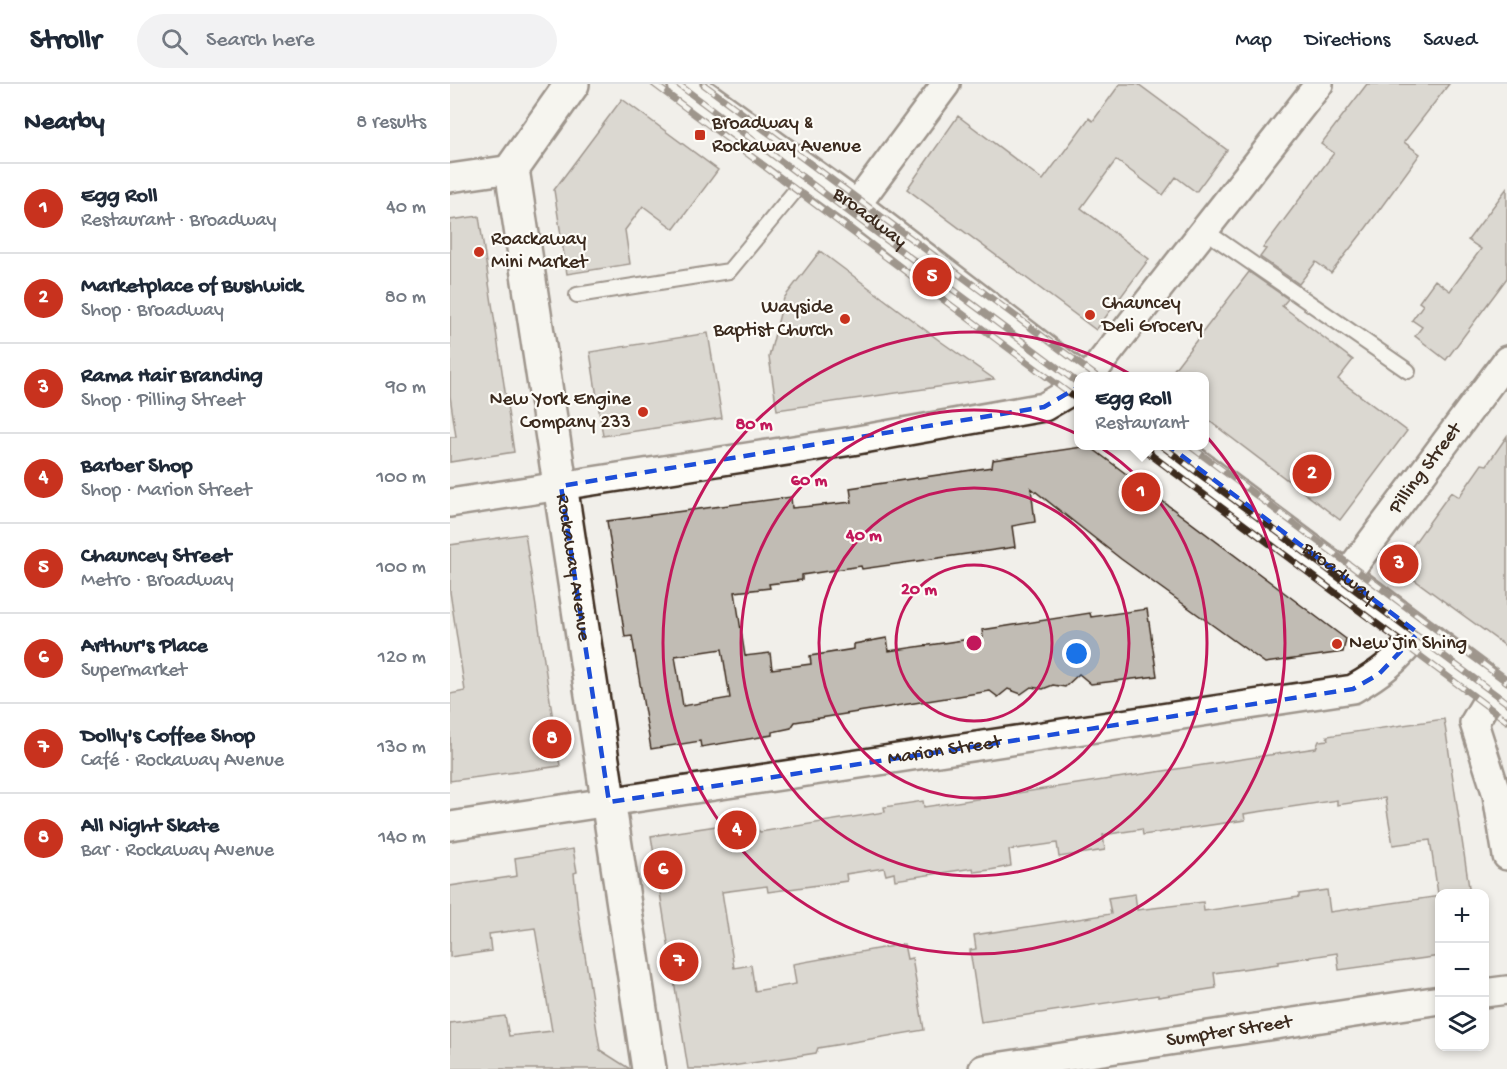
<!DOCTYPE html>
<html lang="en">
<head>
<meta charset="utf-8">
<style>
	:root { --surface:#fff; --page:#f2f2f3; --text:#1f2937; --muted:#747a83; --line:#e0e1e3; --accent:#c8321e }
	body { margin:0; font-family:"Gochi Hand",sans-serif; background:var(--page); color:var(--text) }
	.controls { position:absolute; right:18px; bottom:18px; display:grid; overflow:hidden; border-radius:12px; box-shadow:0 3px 9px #0003 }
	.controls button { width:54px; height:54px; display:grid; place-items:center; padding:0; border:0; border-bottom:2px solid var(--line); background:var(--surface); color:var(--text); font:30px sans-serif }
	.you { position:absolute; left:627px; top:570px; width:21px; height:21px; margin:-15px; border:4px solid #fff; border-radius:50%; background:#1a73e8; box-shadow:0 0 0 9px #1a73e833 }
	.badge { display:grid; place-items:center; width:39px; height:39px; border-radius:50%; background:var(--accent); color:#fff; font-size:20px; font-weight:700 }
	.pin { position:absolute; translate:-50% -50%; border:3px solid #fff; box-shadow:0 2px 6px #0006 }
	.popup { position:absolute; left:624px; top:288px; width:135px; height:78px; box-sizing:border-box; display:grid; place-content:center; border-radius:12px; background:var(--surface); filter:drop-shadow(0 2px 4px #0005); font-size:20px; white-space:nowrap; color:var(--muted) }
	.popup b { font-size:22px; color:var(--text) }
	.popup::after { content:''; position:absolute; left:50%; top:100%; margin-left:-12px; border:12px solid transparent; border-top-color:var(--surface) }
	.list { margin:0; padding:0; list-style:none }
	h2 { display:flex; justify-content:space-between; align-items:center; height:78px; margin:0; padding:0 24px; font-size:26px }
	h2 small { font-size:20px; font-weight:400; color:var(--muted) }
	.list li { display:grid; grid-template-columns:39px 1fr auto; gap:18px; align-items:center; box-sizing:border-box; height:90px; padding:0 24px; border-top:2px solid var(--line) }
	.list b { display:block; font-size:22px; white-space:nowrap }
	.list p { margin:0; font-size:20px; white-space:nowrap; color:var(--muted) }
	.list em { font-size:20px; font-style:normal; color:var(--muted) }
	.icon { flex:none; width:33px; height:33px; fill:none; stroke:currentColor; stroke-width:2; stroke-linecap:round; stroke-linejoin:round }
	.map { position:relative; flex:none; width:1057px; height:985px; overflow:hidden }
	header { display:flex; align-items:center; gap:36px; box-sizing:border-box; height:84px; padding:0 30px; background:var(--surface); border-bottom:2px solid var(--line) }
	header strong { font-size:28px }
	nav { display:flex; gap:33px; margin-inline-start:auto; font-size:21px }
	.search { width:420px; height:54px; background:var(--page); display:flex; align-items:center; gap:15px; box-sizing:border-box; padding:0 21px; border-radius:33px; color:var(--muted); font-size:22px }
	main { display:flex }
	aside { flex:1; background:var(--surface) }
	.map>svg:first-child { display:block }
</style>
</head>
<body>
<header>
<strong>Strollr</strong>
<div class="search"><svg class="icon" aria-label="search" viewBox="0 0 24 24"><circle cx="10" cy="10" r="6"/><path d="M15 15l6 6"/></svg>Search here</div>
<nav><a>Map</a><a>Directions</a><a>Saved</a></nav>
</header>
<main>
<aside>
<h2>Nearby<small>8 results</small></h2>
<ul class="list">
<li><span class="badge">1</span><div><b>Egg Roll</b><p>Restaurant · Broadway</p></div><em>40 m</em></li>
<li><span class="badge">2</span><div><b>Marketplace of Bushwick</b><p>Shop · Broadway</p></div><em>80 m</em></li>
<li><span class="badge">3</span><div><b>Rama Hair Branding</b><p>Shop · Pilling Street</p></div><em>90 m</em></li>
<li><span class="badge">4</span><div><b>Barber Shop</b><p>Shop · Marion Street</p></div><em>100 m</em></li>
<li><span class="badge">5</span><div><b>Chauncey Street</b><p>Metro · Broadway</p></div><em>100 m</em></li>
<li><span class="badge">6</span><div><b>Arthur's Place</b><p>Supermarket</p></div><em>120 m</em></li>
<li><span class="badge">7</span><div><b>Dolly's Coffee Shop</b><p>Café · Rockaway Avenue</p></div><em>130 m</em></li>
<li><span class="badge">8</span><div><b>All Night Skate</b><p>Bar · Rockaway Avenue</p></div><em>140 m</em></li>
</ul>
</aside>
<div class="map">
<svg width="1057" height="985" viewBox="0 0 1057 985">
	<rect width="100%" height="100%" fill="#f1efea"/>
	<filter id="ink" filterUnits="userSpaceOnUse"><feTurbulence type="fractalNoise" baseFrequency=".0167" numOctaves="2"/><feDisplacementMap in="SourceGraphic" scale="12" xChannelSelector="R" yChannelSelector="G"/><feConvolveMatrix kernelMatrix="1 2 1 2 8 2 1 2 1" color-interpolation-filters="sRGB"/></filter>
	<g filter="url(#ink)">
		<path fill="#c1bcb4" stroke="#3b2a1e" stroke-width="1.5" fill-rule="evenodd" d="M 670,0 L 688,0 L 777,66 L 746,108 L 726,93 L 713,111 L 666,76 L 631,124 L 699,175 L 646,246 L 457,105 L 508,32 L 593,96 L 639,34 L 643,37 Z
			M 917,0 L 999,0 L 954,58 L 970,70 L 916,144 L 881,189 L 866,178 L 849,200 L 810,173 L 816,165 L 813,164 L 884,69 L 871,60 Z
			M 172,15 L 268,86 L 224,145 L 193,122 L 175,146 L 180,180 L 117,190 L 104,106 Z
			M 1057,104 L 1057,194 L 996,276 L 965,252 L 972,243 L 962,236 L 973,221 L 969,218 L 985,196 L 1000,207 L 1031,165 L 1018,156 Z
			M 29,132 L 64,368 L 0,378 L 0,353 L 6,353 L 0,312 L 0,136 Z
			M 370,167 L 490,257 L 544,295 L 327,326 L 319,273 L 334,214 Z
			M 799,188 L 838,215 L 832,222 L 903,276 L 888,295 L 957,347 L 890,436 L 754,333 L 754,292 L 719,292 Z
			M 258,249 L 272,334 L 153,352 L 140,268 Z
			M 1057,352 L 1057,563 L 947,483 L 1001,408 L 1009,413 L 1032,380 L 1037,381 Z
			M 639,362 L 896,555 L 893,568 L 815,579 L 671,475 L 581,404 L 585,438 L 562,442 L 565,463 L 412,485 L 411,482 L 352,491 L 352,496 L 319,500 L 320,504 L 285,508 L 295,572 L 320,569 L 322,585 L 361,580 L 360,572 L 404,565 L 404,560 L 437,554 L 439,567 L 533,553 L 532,546 L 640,529 L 641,533 L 697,525 L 707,592 L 641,600 L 629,590 L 615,603 L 603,601 L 593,605 L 581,603 L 571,610 L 558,605 L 548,613 L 540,607 L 345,638 L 341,644 L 322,648 L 322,651 L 251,663 L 250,657 L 201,665 L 182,552 L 175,553 L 157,437 L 341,413 L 342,424 L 402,418 L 400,404 L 542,383 L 543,376 ZM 272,565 L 280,614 L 233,622 L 225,572 Z
			M 75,450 L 110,682 L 0,697 L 0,610 L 15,607 L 0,508 L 0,461 Z
			M 994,635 L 1020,810 L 988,810 L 980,756 L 943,761 L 935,714 L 887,721 L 887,716 L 794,730 L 795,736 L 693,751 L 692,745 L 653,751 L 655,766 L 609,773 L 607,759 L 559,766 L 561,782 L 540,786 L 524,788 L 523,784 L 445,796 L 444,789 L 436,791 L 434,784 L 396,790 L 397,797 L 318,808 L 317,802 L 272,808 L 284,884 L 301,881 L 305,907 L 346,900 L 343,880 L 454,860 L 457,875 L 462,874 L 474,946 L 368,964 L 366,969 L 263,985 L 238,985 L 201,752 L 299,737 L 310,748 L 435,728 L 434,723 L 473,717 L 474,723 L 866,664 L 869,657 L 878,656 L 877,652 Z
			M 123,765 L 127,788 L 124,789 L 128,827 L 150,966 L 180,985 L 0,985 L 0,939 L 55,932 L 59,952 L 102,947 L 85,844 L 39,850 L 41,867 L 0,873 L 0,802 L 67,792 L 65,774 Z
			M 877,806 L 880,828 L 990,812 L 990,872 L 889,886 L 887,869 L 828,878 L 828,880 L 764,889 L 766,904 L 708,913 L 708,911 L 531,938 L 520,866 L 526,865 L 524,851 L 661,830 L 658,814 L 685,810 L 687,826 L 753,818 L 754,827 L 849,813 L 849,810 Z"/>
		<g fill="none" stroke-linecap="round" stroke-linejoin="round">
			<defs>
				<path id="service" d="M 754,146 L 958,287
					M 127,211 L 279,187 L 359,90"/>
				<g id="minor">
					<path d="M 0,94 L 62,85"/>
					<path d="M 405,123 L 496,0"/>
					<path d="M 640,292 L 869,0"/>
					<path d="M 0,419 L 402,357 L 594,323 L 628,303"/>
					<path id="s1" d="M 895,493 L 1057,276"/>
					<path d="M 1044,605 L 1024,639 L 1047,711 L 1057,772"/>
					<path id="s2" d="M 0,742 L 903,605 C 931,589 949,575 968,549"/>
					<path d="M 1034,909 L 1057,906"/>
					<path id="s3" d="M 533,985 L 990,916"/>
				</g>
				<g id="secondary">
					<path id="s4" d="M 122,0 L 62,85 L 199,985"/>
				</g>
				<g id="primary">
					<path id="s5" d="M 235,0 L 405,123 L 628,294"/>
					<path id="s6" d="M 719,362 L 1057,615"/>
				</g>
			</defs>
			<use href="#service" stroke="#3b2a1e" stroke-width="18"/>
			<use href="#minor" stroke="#3b2a1e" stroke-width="32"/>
			<use href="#secondary" stroke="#3b2a1e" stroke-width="38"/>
			<use href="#primary" stroke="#3b2a1e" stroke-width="38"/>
			<use href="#service" stroke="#fdfcf7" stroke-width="14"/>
			<use href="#minor" stroke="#fdfcf7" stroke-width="27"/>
			<use href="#secondary" stroke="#fdfcf7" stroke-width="33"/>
			<use href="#primary" stroke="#fdfcf7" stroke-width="33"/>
			<defs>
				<path id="rail" d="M 204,0 L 628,316
					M 228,0 L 628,299
					M 253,0 L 646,292
					M 689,362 L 1057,637
					M 712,362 L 1057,619
					M 740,362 L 1057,598"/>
			</defs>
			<use href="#rail" stroke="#3b2a1e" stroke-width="7"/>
			<use href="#rail" stroke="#fdfcf7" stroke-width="4.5" stroke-dasharray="14" stroke-linecap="butt"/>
		</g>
	</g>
	<path d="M0 0H1057V985H0ZM 635,299 L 968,549 L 929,590 L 903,605 L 159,718 L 111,402 L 594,323 Z" fill="#f1efea" fill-opacity=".55" fill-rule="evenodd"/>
	<path fill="none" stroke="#1d4ed8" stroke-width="4.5" stroke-dasharray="12 8" stroke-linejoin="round" d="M 635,299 L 968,549 L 929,590 L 903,605 L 159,718 L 111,402 L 594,323 Z"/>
	<g fill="none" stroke="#c2185b" stroke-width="3">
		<circle cx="524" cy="559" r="78"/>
		<circle cx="524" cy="559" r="155"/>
		<circle cx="524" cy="559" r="233"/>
		<circle cx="524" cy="559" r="311"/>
	</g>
	<g fill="#c8321e" stroke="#fdfcf7" stroke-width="2">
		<rect x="244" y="45" width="12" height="12" rx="3"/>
		<circle cx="29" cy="168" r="6"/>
		<circle cx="640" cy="231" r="6"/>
		<circle cx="395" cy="235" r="6"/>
		<circle cx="193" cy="328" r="6"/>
		<circle cx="887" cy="560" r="6"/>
	</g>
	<g text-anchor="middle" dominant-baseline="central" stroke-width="4.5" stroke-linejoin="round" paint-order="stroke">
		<g font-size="20" fill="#3b2a1e" stroke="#fdfcf7" text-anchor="start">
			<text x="262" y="40">Broadway &amp;<tspan x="262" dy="23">Rockaway Avenue</tspan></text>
			<text x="41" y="156">Roackaway<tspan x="41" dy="23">Mini Market</tspan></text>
			<text x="652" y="220">Chauncey<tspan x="652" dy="23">Deli Grocery</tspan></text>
			<text x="383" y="224" text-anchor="end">Wayside<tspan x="383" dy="23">Baptist Church</tspan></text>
			<text x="181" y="316" text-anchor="end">New York Engine<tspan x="181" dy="23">Company 233</tspan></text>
			<text x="899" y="560">New Jin Shing</text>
		</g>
		<g font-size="20" fill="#3b2a1e" stroke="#fdfcf7">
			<text stroke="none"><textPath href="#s5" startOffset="228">Broadway</textPath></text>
			<text stroke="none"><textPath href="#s1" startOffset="135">Pilling Street</textPath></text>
			<text stroke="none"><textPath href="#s4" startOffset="507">Rockaway Avenue</textPath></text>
			<text stroke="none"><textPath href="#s6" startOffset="212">Broadway</textPath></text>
			<text stroke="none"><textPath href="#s2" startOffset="500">Marion Street</textPath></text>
			<text stroke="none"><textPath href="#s3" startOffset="249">Sumpter Street</textPath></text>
		</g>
	</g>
	<circle cx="524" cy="559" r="9" fill="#c2185b" stroke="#fdfcf7" stroke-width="3"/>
	<g font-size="18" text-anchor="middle" font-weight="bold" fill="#c2185b" stroke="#fdfcf7" stroke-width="4.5" stroke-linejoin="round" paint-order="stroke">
		<text x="304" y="345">80 m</text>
		<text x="359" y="401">60 m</text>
		<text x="414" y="456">40 m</text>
		<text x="469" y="510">20 m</text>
	</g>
</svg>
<div class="controls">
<button>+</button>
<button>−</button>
<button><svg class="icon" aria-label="layers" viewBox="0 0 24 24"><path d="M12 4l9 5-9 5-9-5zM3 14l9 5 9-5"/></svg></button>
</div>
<div class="you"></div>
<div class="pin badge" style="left:691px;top:408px">1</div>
<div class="popup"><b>Egg Roll</b>Restaurant</div>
<div class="pin badge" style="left:862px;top:390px">2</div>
<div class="pin badge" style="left:949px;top:480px">3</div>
<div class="pin badge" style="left:287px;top:746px">4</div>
<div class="pin badge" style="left:482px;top:193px">5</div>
<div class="pin badge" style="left:213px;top:786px">6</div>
<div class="pin badge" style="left:229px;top:878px">7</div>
<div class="pin badge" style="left:102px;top:655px">8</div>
</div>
</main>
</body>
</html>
